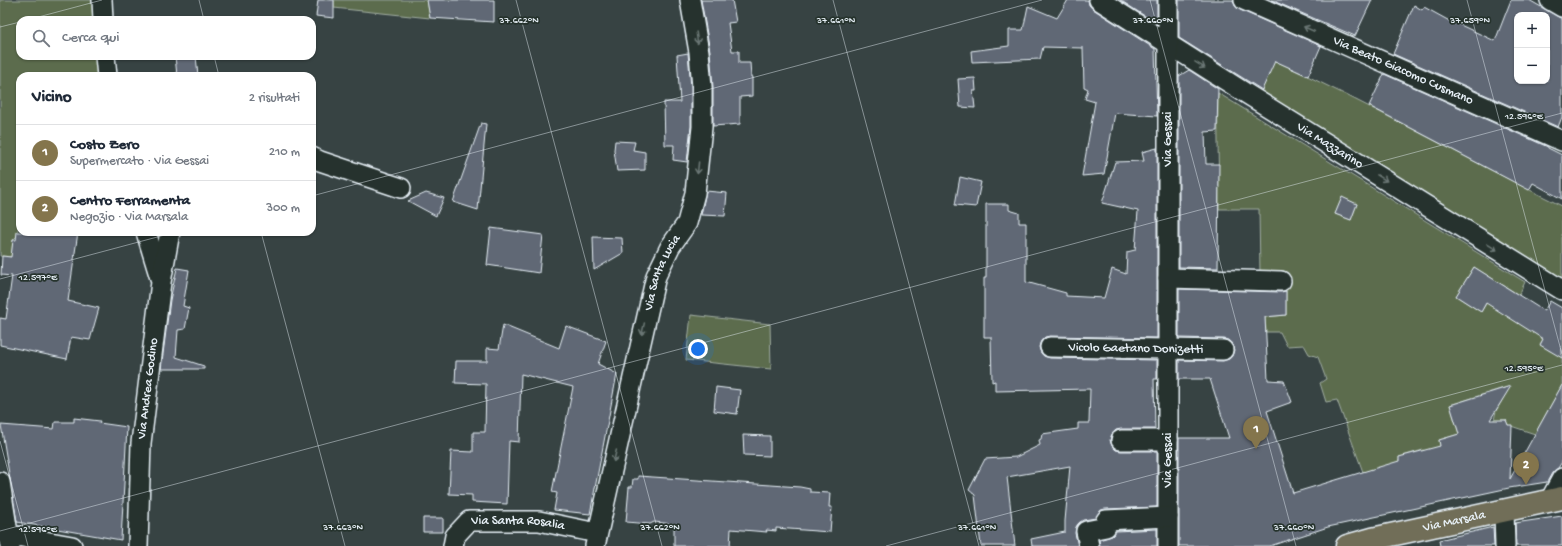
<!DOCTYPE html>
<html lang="it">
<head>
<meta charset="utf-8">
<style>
	:root { --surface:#fff; --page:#f2f2f3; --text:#1f2937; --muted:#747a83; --line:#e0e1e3; --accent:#84754c }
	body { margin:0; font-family:"Gochi Hand",sans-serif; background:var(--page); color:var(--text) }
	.controls { position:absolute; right:12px; top:12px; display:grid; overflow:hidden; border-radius:8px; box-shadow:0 1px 3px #0004 }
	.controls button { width:36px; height:36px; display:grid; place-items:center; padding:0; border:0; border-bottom:1px solid var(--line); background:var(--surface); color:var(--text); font:20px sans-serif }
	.you { position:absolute; left:698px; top:349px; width:14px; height:14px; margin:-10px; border:3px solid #fff; border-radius:50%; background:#1a73e8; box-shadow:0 0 0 6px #1a73e833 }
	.badge { display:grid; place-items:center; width:26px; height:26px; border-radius:50%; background:var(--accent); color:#fff; font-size:13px; font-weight:700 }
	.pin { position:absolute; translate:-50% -33px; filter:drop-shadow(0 1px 2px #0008) }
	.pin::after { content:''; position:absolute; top:21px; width:14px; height:12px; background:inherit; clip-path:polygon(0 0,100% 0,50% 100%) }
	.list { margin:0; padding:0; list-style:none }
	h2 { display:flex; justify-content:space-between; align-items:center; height:52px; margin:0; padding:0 16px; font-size:17px }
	h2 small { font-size:13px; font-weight:400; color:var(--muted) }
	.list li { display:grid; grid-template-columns:26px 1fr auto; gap:12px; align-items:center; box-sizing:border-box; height:56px; padding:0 16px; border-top:1px solid var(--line) }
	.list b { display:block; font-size:15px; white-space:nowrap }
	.list p { margin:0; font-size:13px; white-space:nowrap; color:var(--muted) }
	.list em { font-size:13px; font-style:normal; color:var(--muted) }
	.icon { flex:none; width:22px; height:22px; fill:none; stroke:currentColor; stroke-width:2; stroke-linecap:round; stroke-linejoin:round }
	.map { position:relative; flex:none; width:1562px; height:546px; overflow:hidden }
	.search { position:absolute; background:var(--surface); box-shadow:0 1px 3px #0004; left:16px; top:16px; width:300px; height:44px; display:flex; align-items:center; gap:10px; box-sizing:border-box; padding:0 14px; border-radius:12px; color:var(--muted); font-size:15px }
	.panel { position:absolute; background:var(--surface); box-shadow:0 1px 3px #0004; left:16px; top:72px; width:300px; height:164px; border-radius:12px }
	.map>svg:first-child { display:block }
</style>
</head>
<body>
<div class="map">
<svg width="1562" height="546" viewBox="0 0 1562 546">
	<rect width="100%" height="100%" fill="#374343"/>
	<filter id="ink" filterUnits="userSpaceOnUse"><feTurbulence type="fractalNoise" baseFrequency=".025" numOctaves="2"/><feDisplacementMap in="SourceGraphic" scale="8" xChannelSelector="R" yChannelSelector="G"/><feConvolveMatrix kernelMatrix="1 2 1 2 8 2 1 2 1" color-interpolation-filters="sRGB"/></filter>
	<g filter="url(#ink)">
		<path fill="#5c6c4e" stroke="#a2aea3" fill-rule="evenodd" d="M 0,0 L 96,0 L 98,20 L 20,20 L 20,56 L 101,56 L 102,76 L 20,76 L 20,216 L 17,236 L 13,240 L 12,251 L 16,257 L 0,256 Z
			M 334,0 L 427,0 L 430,18 L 334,8 Z
			M 1271,59 C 1370,104 1464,158 1562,206 L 1562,278 L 1261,91 L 1271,69 Z
			M 1218,93 L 1525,282 L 1519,295 L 1474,267 L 1456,296 L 1481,312 L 1490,297 L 1555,321 L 1540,344 L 1550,351 L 1562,350 L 1562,385 L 1535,434 L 1508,425 L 1506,420 L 1501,420 L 1491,433 L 1496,411 L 1510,386 L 1450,405 L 1459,434 L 1439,440 L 1442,458 L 1423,450 L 1399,457 L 1400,467 L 1363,472 L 1337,400 L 1326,402 L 1320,383 L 1326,379 L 1318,357 L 1309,354 L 1304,345 L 1287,346 L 1280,332 L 1266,332 L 1265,317 L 1286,315 L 1286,274 L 1260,274 L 1259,209 L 1219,209 C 1219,170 1217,131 1218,93 ZM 1342,198 L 1357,204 L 1351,220 L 1335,214 Z
			M 691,315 L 770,324 L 771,369 L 686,360 Z"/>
		<path fill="#606775" stroke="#e8f1f8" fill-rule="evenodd" d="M 318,0 L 334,0 L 334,18 L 316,16 Z
			M 427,0 L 494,0 L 494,22 L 430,18 Z
			M 701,0 L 732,0 L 736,22 L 728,23 L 732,51 L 739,51 L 739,63 L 750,63 L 751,77 L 752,77 L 752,96 L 740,97 L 740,124 L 713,126 L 713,87 L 710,51 Z
			M 1068,0 L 1088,0 L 1089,5 L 1093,9 L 1155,49 L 1157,116 L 1115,113 L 1104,174 L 1082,176 L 1095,102 L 1085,99 L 1088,89 L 1084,87 L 1083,48 L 1043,47 L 1040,59 L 972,62 L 971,51 L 1009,46 L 1009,30 L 1023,30 L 1028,6 L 1057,18 Z
			M 1120,0 L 1157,0 L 1157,24 Z
			M 1179,0 L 1233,0 L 1235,6 L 1240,10 L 1321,46 L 1308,76 L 1275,61 L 1262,90 L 1179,38 Z
			M 1271,0 L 1372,0 L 1355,36 Z
			M 1511,0 L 1529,0 L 1562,19 L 1562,117 L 1558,127 L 1393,54 L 1414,5 L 1422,10 L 1424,7 L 1455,24 L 1456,23 L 1495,41 ZM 1517,15 L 1547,15 L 1547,81 L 1517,81 Z
			M 688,53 L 691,87 L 691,126 L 687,162 L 673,160 L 674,145 L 665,145 L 664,102 L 680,102 L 677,55 Z
			M 175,56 L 196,56 L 198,76 L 177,76 Z
			M 1189,70 L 1218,89 L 1217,131 L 1205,132 L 1206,164 L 1219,164 L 1218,268 L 1179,267 L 1179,76 Z
			M 1384,74 L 1548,147 L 1548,148 L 1562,155 L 1562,199 L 1533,183 L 1529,190 L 1369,106 Z
			M 975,78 L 976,91 L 973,91 L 975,108 L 960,107 L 958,79 Z
			M 481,123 L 486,124 L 478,210 L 453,202 Z
			M 615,141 L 635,142 L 633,150 L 645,152 L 645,170 L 617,171 L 614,150 Z
			M 1157,148 L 1157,338 L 1050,336 L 1045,337 L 1041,341 L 1039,347 L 1041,353 L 1044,356 L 1050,358 L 1157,360 L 1157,379 L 1154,379 L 1155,429 L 1121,429 L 1116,430 L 1112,434 L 1110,440 L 1112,446 L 1116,450 L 1121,451 L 1157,451 L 1157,507 L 1105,509 L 1101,510 L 1096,518 L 1083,520 L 1079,523 L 1076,527 L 1075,533 L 1078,546 L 1032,546 L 1031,539 L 1065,532 L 1065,521 L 1070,466 L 1007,477 L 1015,546 L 981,546 L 975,495 L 969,490 L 985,459 L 1016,457 L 1040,445 L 1039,440 L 1041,439 L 1042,434 L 1078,429 L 1078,423 L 1089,423 L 1090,389 L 995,391 L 995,381 L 992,382 L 991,337 L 984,337 L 984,278 L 986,278 L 986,204 L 1009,204 L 1009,210 L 1019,213 L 1019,223 L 1026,223 L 1026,282 L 1066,293 L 1066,296 L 1104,298 L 1112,269 L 1126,274 L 1127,252 L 1135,250 L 1138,211 L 1102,203 L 1115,162 L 1144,161 L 1142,152 Z
			M 960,177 L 981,182 L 976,207 L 955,205 Z
			M 706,191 L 727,193 L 725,216 L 701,215 Z
			M 426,193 L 444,198 L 436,216 L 408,201 Z
			M 1342,197 L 1357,204 L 1351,220 L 1335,214 Z
			M 491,228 L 543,235 L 539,273 L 487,265 Z
			M 17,232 L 78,232 L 68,301 L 99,308 L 90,340 L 71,337 L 67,359 L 0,345 L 0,318 L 6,319 L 12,276 L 1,275 L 2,256 L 11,257 L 13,240 L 16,240 Z
			M 593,237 L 622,238 L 623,253 L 594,270 Z
			M 1474,267 L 1544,311 L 1550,301 L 1562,308 L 1562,358 L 1540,345 L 1543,339 L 1486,303 L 1481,312 L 1456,296 Z
			M 177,268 L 189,270 L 183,306 L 189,308 L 185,329 L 178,330 L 176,357 L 204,366 L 204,369 L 161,369 L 170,300 Z
			M 1179,289 L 1281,292 L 1286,291 L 1286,315 L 1265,317 L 1268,380 L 1284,381 L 1292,402 L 1267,411 L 1293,493 L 1399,461 L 1399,457 L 1440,446 L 1439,440 L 1459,434 L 1450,405 L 1511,386 L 1490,420 L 1506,420 L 1508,425 L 1512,425 L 1510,479 L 1562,385 L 1562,462 L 1558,468 L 1552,473 L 1547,482 L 1509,488 L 1328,527 L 1270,546 L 1179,546 L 1179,438 L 1229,438 L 1210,379 L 1179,379 L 1179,360 L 1223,361 L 1229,359 L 1232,356 L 1234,350 L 1232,344 L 1228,340 L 1224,339 L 1179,338 Z
			M 503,325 L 559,348 L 566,326 L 606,341 L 598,364 L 617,374 L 590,514 L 554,510 L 557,493 L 552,492 L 573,387 L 521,374 L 519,442 L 509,441 L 507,504 L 472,502 L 472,495 L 449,494 L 451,451 L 473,452 L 473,432 L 485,432 L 486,384 L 455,383 L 456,361 L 487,361 L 487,348 L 499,349 Z
			M 716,387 L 740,390 L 737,414 L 714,411 Z
			M 74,418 L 100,421 L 99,423 L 127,427 L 121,540 L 17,522 L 1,425 L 54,429 L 55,422 L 74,422 Z
			M 743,435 L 770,436 L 770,456 L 744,455 Z
			M 638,476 L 800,487 L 810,489 L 810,492 L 830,493 L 829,507 L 832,507 L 830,532 L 776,528 L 776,531 L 766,530 L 767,532 L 731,529 L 730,546 L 674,546 L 674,524 L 654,522 L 650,524 L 626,522 L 629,487 L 632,487 L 633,479 L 638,479 Z
			M 1562,516 L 1562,546 L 1516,546 L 1515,523 Z
			M 423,518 L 443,518 L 443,532 L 423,532 Z
			M 1493,527 L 1494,546 L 1440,546 L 1439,540 Z
			M 1157,529 L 1157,546 L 1100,546 L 1099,540 L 1112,536 L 1116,531 Z"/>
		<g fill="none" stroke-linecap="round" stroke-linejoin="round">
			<defs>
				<g id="minor">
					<path d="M 102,0 L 103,20"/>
					<path id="s1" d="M 1099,0 L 1247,94 L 1562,290"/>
					<path d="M 1168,0 L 1168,546"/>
					<path id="s2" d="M 1244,0 L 1562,141"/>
					<path d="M 1550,0 L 1562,7"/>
					<path d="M 105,56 L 107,76"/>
					<path d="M 312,157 L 320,161 L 401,188"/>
					<path d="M 146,232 L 160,278"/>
					<path d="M 1168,278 L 1281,281"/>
					<path id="s3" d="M 1050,347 L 1223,350"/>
					<path d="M 1121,440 L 1168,440"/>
					<path d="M 0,482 L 10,546"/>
					<path d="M 1550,500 L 1562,478"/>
					<path d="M 1504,511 L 1505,546"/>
					<path d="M 0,533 L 72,546"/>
					<path id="s4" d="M 138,546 L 141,443 L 161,282 L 170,232"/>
					<path id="s5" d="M 453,546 L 455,536 L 469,521 L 539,521 L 597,533"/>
					<path id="s6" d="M 595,546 L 656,276 L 670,247 L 687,223 L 695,193 L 702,127 L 702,87 L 699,52 L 690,0"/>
					<path d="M 1089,546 L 1086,531 L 1106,527 L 1106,520 L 1168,517"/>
				</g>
				<g id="major">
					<path id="s7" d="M 1347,546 L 1372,539 L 1562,498"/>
				</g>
			</defs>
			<use href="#minor" stroke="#e8f1f8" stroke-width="22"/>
			<use href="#major" stroke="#e8f1f8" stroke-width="25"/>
			<use href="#minor" stroke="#26332d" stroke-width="19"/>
			<use href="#major" stroke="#716e59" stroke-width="22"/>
		</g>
		<defs><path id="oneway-shaft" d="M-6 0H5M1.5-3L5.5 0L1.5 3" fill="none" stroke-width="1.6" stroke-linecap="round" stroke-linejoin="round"/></defs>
		<g stroke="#6a7674">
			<use href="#oneway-shaft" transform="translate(1309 29) rotate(-156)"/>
			<use href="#oneway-shaft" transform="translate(697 38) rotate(82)"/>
			<use href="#oneway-shaft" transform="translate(1200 65) rotate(32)"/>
			<use href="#oneway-shaft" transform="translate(698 168) rotate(96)"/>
			<use href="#oneway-shaft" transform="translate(1382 178) rotate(32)"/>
			<use href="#oneway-shaft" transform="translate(1492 247) rotate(32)"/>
			<use href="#oneway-shaft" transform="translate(643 329) rotate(103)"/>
			<use href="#oneway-shaft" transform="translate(615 456) rotate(103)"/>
		</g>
	</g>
	<path fill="none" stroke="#e8f1f8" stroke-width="1" stroke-opacity="0.45" d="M 199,0 L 204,20M 516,0 L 662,546M 833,0 L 979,546M 1150,0 L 1296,546M 1467,0 L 1562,354M 27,20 L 102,0M 0,27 L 20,22M 214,56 L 219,76M 312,196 L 1042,0M 261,232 L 345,546M 0,279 L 176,232M 0,441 L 28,546M 0,531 L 1562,113M 886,546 L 1562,365"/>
	<g text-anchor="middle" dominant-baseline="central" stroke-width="3.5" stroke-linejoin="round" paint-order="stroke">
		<g font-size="13" fill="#e8f1f8" stroke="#26332d">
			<text stroke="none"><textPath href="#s2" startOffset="174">Via Beato Giacomo Cusmano</textPath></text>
			<text transform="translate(1168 139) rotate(-90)">Via Gessai</text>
			<text stroke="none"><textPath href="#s1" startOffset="273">Via Mazzarino</textPath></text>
			<text stroke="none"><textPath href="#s6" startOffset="282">Via Santa Lucia</textPath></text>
			<text stroke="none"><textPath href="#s3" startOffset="86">Vicolo Gaetano Donizetti</textPath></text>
			<text stroke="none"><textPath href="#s4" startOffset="158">Via Andrea Godino</textPath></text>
			<text transform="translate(1168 460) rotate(-90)">Via Gessai</text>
			<text stroke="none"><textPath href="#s7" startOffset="110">Via Marsala</textPath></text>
			<text stroke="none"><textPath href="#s5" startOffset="80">Via Santa Rosalia</textPath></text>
		</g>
	</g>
	<g font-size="10" text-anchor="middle" fill="#e8f1f8" stroke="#26332d" stroke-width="3.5" stroke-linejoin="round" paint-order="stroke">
		<text x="519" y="23">37.662°N</text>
		<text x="836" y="23">37.661°N</text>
		<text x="1153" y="23">37.660°N</text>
		<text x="1470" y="23">37.659°N</text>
		<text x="1524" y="119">12.596°E</text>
		<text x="38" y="280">12.597°E</text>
		<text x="1524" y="371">12.595°E</text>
		<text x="343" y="530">37.663°N</text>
		<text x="660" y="530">37.662°N</text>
		<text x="977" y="530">37.661°N</text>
		<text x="1294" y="530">37.660°N</text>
		<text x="38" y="532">12.596°E</text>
	</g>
</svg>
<div class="controls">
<button>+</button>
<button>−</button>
</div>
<div class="you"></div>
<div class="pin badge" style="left:1256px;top:449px">1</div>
<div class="pin badge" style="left:1526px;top:485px">2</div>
<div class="search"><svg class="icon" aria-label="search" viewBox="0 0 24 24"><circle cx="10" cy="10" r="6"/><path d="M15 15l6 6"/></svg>Cerca qui</div>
<section class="panel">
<h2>Vicino<small>2 risultati</small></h2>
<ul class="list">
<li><span class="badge">1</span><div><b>Costo Zero</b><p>Supermercato · Via Gessai</p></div><em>210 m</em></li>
<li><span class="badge">2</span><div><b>Centro Ferramenta</b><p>Negozio · Via Marsala</p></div><em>300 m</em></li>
</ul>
</section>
</div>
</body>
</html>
